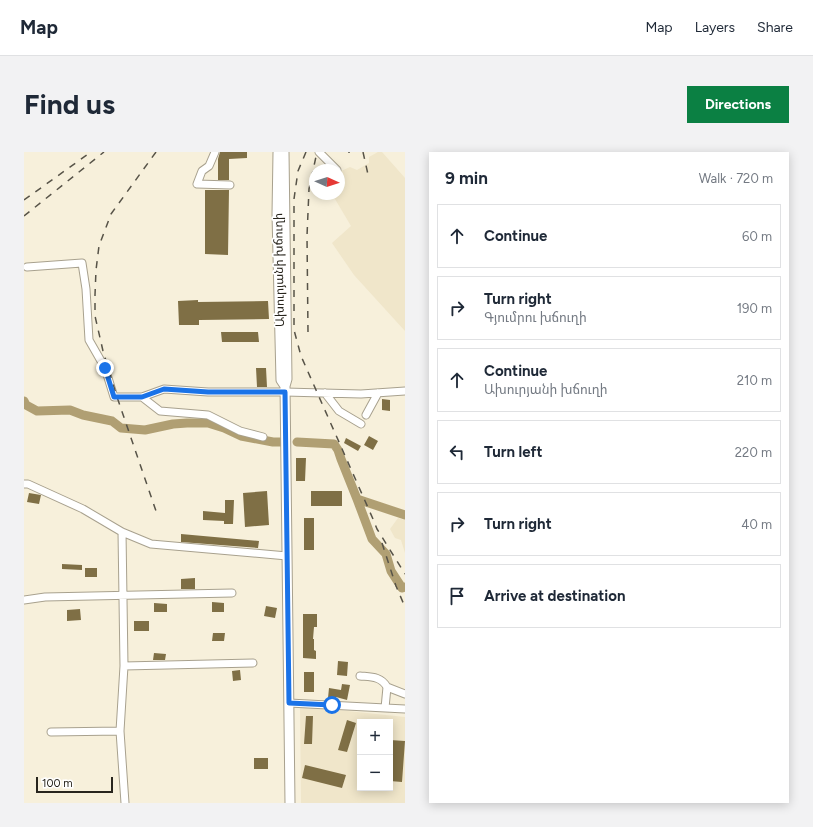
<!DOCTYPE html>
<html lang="en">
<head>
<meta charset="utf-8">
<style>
	:root { --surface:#fff; --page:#f2f2f3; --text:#1f2937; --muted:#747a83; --line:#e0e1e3; --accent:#0b8043 }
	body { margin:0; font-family:Figtree,"Noto Sans Armenian",sans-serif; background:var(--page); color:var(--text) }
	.controls { position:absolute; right:12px; bottom:12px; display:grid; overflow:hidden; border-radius:0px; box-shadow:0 2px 10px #0003 }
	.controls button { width:36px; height:36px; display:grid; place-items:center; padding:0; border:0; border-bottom:1px solid var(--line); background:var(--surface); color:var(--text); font:20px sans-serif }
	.compass { position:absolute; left:285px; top:12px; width:36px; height:36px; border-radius:50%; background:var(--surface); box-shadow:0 2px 10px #0003; rotate:93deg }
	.scale { position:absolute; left:12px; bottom:10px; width:77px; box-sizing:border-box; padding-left:4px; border:2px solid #28251d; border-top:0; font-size:11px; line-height:14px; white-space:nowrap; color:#28251d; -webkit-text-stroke:3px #fff; paint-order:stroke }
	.stop { position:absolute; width:12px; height:12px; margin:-9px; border:3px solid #1a73e8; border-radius:50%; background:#fff }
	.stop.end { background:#1a73e8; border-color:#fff; box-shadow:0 1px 4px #0008 }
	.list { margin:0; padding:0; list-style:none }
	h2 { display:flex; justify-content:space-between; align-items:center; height:52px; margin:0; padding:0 16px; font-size:17px }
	h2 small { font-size:13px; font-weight:400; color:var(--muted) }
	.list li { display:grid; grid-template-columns:26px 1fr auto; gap:12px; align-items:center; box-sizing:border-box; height:64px; margin:0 8px 8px; padding:0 8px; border:1px solid var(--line); border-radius:0px }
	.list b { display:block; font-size:15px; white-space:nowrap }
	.list p { margin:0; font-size:13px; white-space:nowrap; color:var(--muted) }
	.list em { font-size:13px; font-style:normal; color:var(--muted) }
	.icon { flex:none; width:22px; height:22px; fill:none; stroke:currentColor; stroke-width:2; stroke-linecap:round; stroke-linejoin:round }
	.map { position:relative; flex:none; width:381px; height:651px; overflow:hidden; border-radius:0px }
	header { display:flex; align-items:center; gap:24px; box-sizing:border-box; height:56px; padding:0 20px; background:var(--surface); border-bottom:1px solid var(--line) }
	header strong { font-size:19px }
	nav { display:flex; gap:22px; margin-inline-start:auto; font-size:14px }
	.intro { display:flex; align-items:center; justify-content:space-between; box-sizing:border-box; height:96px; padding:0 24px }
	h1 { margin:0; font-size:28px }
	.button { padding:10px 18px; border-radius:0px; background:var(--accent); color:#fff; font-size:14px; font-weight:700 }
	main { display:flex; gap:24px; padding:0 24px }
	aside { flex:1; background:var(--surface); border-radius:0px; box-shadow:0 2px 10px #0003 }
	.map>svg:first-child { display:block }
</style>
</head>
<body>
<header>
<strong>Map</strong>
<nav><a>Map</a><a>Layers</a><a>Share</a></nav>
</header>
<div class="intro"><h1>Find us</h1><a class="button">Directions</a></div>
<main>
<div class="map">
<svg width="381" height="651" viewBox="0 0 381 651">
	<rect width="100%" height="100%" fill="#f7f0db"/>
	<path fill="#f0e6ca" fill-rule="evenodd" d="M 354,0 L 358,0 L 381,26 L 381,179 L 330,123 L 308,91 L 327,74 L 308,42 L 315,42 L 315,20 L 326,15 L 333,18 L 345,11 L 345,5 Z
		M 374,366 L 381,368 L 381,401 L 377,388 L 371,386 L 366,377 Z
		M 276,554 L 381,565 L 381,651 L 277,651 ZM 336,570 L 366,570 L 366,636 L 336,636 Z"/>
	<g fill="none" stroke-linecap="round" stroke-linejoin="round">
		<path stroke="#b09f73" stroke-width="9" d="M 0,249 L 2,253 L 13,259 L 46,258 L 59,263 L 88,269 L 97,276 L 121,278 L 149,272 L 163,271 L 184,271 L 200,276 L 217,284 L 249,290 L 257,290
			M 273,290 L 310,292 L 314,298 L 317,307 L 333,347 L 348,387 L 362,402 L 367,419 L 378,436 L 381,435
			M 333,347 L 381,363"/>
	</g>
	<path fill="#7f6f45" d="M 196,0 L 223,0 L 223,6 L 205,7 L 205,28 L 194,28 L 194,7 Z
		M 181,38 L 205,38 L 204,103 L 181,102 Z
		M 174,148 L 174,150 L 244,149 L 245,167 L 175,168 L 175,173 L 155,173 L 154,149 Z
		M 197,180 L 234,180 L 235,190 L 198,190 Z
		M 232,216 L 242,216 L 243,235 L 233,235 Z
		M 358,247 L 366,248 L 366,259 L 358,258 Z
		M 345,284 L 354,289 L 349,298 L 340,293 Z
		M 322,286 L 337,294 L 334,299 L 320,291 Z
		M 272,306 L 282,306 L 281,329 L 272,329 Z
		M 243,339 L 245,373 L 221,375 L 219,341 Z
		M 287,339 L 318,339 L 318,354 L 287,354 Z
		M 5,341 L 17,343 L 15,352 L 3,350 Z
		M 201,348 L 210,348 L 209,372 L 200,372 L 200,369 L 179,368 L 179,359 L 201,361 Z
		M 280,366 L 290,366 L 290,398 L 280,398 Z
		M 157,382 L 235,389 L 234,396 L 157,390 Z
		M 38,412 L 58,413 L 58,418 L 38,417 Z
		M 61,416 L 73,416 L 73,425 L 61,425 Z
		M 171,426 L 171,437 L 157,437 L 157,427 Z
		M 188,450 L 200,451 L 200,460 L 188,460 Z
		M 130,451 L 143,452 L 143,460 L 130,460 Z
		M 242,454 L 253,456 L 251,466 L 240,464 Z
		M 56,457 L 57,468 L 43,469 L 43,458 Z
		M 279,462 L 293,462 L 293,475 L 290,475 L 289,487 L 290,487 L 290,498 L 292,499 L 292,507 L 279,506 Z
		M 110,469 L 125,469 L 125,479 L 110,479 Z
		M 189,481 L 201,481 L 200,489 L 188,489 Z
		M 130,501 L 142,502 L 141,508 L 129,508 Z
		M 314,509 L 324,510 L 323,524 L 313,523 Z
		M 216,518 L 217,528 L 209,529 L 208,519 Z
		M 280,520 L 290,520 L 290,540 L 280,540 Z
		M 318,532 L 326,533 L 323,548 L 312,545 L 312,547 L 304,546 L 305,536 L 317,538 Z
		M 282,564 L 289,564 L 288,592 L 280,592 Z
		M 323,568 L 332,571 L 323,600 L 314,598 Z
		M 366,588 L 381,589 L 378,630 L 366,629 Z
		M 230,606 L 244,606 L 244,617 L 230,617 Z
		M 281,613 L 322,623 L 318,636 L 278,626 Z"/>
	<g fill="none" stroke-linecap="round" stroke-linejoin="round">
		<defs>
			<path id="minor" d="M 191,0 L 185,14 L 178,19 L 173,32 L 206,33
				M 295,0 L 313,18
				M 3,115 L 58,111 L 62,137 L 65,188 L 81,216 L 90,245 L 118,245 L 140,237 L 184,240 L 261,240 L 337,242 L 381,239
				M 301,241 L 315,259 L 337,272
				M 118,245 L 136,259 L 184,263 L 216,279 L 239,285
				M 342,263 L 354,241
				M 0,332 L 4,332 L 59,357 L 98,380 L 127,392 L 263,404
				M 98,380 L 100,514 L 96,579 L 101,651
				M 0,448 L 21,445 L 208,441
				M 100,514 L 229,511
				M 336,524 C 346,525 357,524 363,535
				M 265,551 L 381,557
				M 361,556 L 363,535 L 381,542
				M 27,580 L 96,579"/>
			<path id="major" d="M 260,0 L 263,227 L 261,234 L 266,651
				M 254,1 L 253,62 L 257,228 L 261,234"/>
		</defs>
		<use href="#minor" stroke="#a8a18e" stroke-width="9"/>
		<use href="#major" stroke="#a8a18e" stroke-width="11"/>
		<use href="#minor" stroke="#fff" stroke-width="7"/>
		<use href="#major" stroke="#fff" stroke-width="9"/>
		<path stroke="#575348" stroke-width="1.5" stroke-dasharray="7 7" stroke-linecap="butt" d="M 132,0 L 87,62 L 75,94 L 72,118 L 71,143 L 71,164 L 79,199 L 93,245 L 132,359
			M 282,0 L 274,19 L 270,47 L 270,178 L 277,204 L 349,367 L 353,377 L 381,422
			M 325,0 L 325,1
			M 339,0 L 345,27
			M 0,48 L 67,0
			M 0,64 L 80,0
			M 284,180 L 283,84 L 285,37 L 293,0
			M 358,391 L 372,434 L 381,455"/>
	</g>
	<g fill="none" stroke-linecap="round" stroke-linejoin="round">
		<path stroke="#1a73e8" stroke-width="5" d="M 81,216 L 90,245 L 118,245 L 140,237 L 184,240 L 261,240 L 265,551 L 308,553"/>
	</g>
	<g text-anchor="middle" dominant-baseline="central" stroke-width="3.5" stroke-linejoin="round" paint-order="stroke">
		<g font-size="12" fill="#28251d" stroke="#fff">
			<text transform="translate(255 118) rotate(-91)">Ախուրյանի խճուղի</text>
		</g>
	</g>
</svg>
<div class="controls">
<button>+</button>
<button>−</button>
</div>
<svg class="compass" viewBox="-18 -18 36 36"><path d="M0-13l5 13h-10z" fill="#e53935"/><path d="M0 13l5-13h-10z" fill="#747a83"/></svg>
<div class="scale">100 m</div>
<div class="stop" style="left:308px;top:553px"></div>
<div class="stop end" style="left:81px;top:216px"></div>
</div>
<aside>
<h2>9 min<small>Walk · 720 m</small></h2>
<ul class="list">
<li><svg class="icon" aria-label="ahead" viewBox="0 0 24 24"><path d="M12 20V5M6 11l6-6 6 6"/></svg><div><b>Continue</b></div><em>60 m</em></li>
<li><svg class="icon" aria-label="right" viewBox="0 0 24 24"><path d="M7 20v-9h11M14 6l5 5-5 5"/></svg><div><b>Turn right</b><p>Գյումրու խճուղի</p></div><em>190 m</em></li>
<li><svg class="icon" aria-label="ahead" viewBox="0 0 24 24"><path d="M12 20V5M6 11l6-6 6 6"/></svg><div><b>Continue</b><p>Ախուրյանի խճուղի</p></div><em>210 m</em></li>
<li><svg class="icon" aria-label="left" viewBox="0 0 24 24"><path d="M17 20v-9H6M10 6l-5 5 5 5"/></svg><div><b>Turn left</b></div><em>220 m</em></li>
<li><svg class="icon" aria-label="right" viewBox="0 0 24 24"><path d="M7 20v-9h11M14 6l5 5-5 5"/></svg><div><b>Turn right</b></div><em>40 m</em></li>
<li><svg class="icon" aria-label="arrive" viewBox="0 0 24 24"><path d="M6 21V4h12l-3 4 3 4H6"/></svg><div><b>Arrive at destination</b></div></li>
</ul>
</aside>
</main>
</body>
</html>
